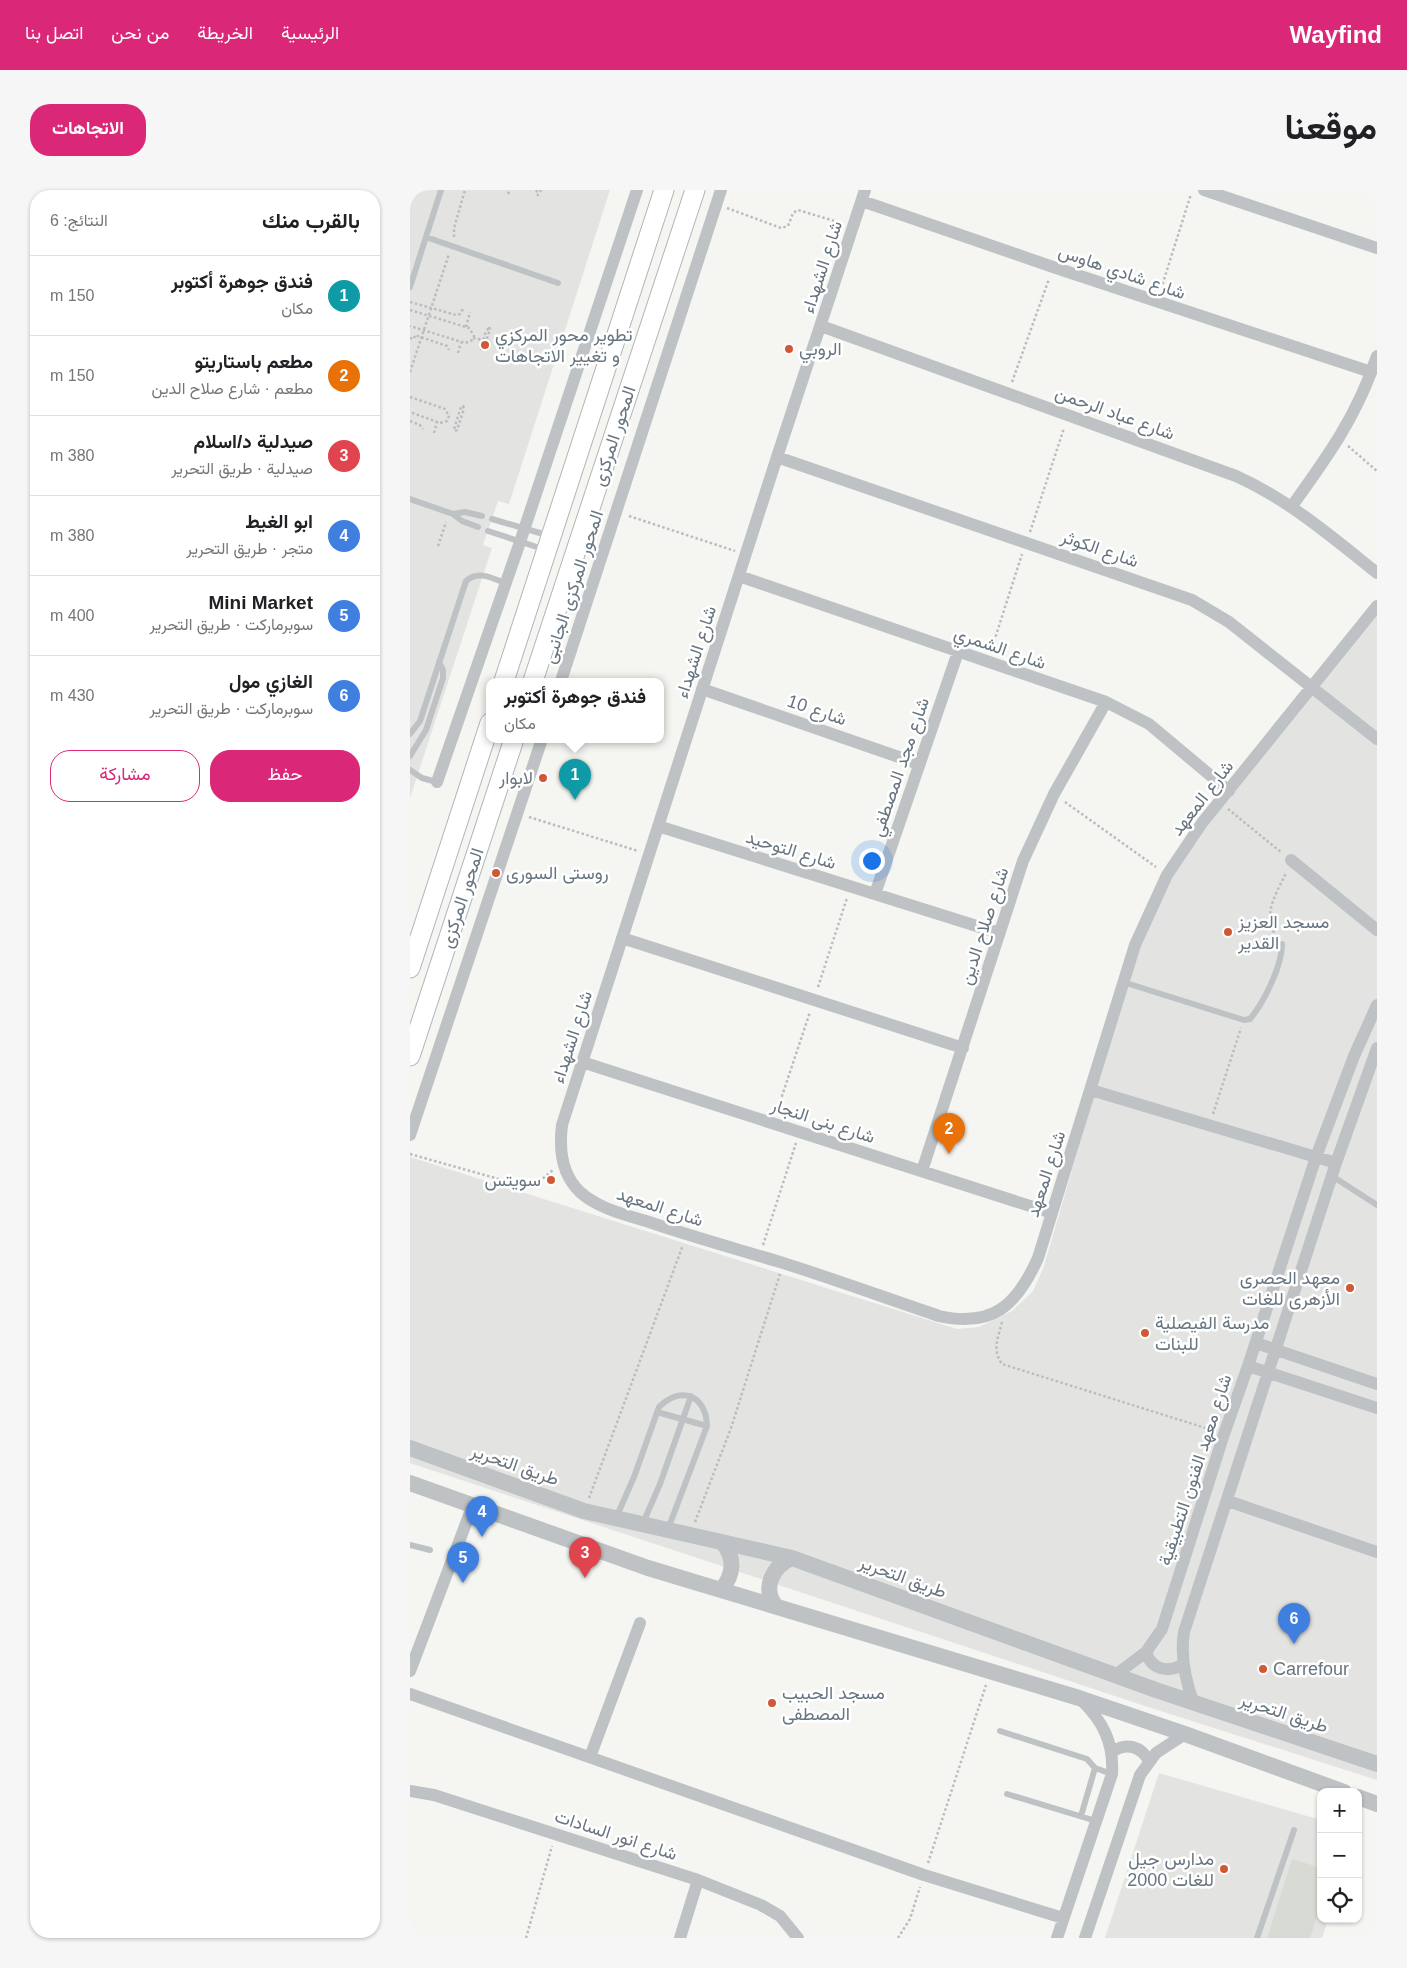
<!DOCTYPE html>
<html lang="ar">
<head>
<meta charset="utf-8">
<style>
	:root { --surface:#fff; --page:#f6f6f6; --text:#202124; --muted:#757577; --line:#e0e0e0; --accent:#db2777 }
	body { margin:0; font-family:Helvetica,Vazirmatn,sans-serif; background:var(--page); color:var(--text); direction:rtl }
	.controls { position:absolute; right:15px; bottom:15px; display:grid; overflow:hidden; border-radius:10px; box-shadow:0 1px 4px #0004 }
	.controls button { width:45px; height:45px; display:grid; place-items:center; padding:0; border:0; border-bottom:1px solid var(--line); background:var(--surface); color:var(--text); font:25px sans-serif }
	.you { position:absolute; left:461px; top:670px; width:18px; height:18px; margin:-12px; border:4px solid #fff; border-radius:50%; background:#1a73e8; box-shadow:0 0 0 8px #1a73e833 }
	.badge { display:grid; place-items:center; width:32px; height:32px; border-radius:50%; background:var(--accent); color:#fff; font-size:16px; font-weight:700 }
	.pin { position:absolute; translate:-50% -41px; filter:drop-shadow(0 1px 2px #0008) }
	.pin::after { content:''; position:absolute; top:26px; width:18px; height:15px; background:inherit; clip-path:polygon(0 0,100% 0,50% 100%) }
	.popup { position:absolute; left:76px; top:488px; width:178px; height:65px; box-sizing:border-box; display:grid; place-content:center; border-radius:10px; background:var(--surface); filter:drop-shadow(0 1px 4px #0005); font-size:16px; white-space:nowrap; color:var(--muted) }
	.popup b { font-size:19px; color:var(--text) }
	.popup::after { content:''; position:absolute; left:50%; top:100%; margin-left:-10px; border:10px solid transparent; border-top-color:var(--surface) }
	.list { margin:0; padding:0; list-style:none }
	h2 { display:flex; justify-content:space-between; align-items:center; height:65px; margin:0; padding:0 20px; font-size:21px }
	h2 small { font-size:16px; font-weight:400; color:var(--muted) }
	.list li { display:grid; grid-template-columns:32px 1fr auto; gap:15px; align-items:center; box-sizing:border-box; height:80px; padding:0 20px; border-top:1px solid var(--line) }
	.list b { display:block; font-size:19px; white-space:nowrap }
	.list p { margin:0; font-size:16px; white-space:nowrap; color:var(--muted) }
	.list em { font-size:16px; font-style:normal; color:var(--muted) }
	.actions { display:flex; gap:10px; padding:15px 20px }
	.actions a { flex:1; padding:11px 0; border:1px solid var(--accent); border-radius:20px; text-align:center; font-size:18px; color:var(--accent) }
	.actions .main { background:var(--accent); color:#fff }
	.icon { flex:none; width:28px; height:28px; fill:none; stroke:currentColor; stroke-width:2; stroke-linecap:round; stroke-linejoin:round }
	.map { position:relative; flex:none; width:967px; height:1748px; overflow:hidden; direction:ltr; border-radius:20px }
	header { display:flex; align-items:center; gap:30px; box-sizing:border-box; height:70px; padding:0 25px; background:var(--accent); color:#fff }
	header strong { font-size:24px }
	nav { display:flex; gap:28px; margin-inline-start:auto; font-size:18px }
	.intro { display:flex; align-items:center; justify-content:space-between; box-sizing:border-box; height:120px; padding:0 30px }
	h1 { margin:0; font-size:35px }
	.button { padding:12px 22px; border-radius:20px; background:var(--accent); color:#fff; font-size:18px; font-weight:700 }
	main { display:flex; gap:30px; padding:0 30px }
	aside { flex:1; background:var(--surface); border-radius:20px; box-shadow:0 1px 4px #0004 }
	.map>svg:first-child { display:block }
</style>
</head>
<body>
<header>
<strong>Wayfind</strong>
<nav><a>الرئيسية</a><a>الخريطة</a><a>من نحن</a><a>اتصل بنا</a></nav>
</header>
<div class="intro"><h1>موقعنا</h1><a class="button">الاتجاهات</a></div>
<main>
<div class="map">
<svg width="967" height="1748" viewBox="0 0 967 1748">
	<rect width="100%" height="100%" fill="#f5f5f2"/>
	<path fill="#e3e4e2" d="M 0,0 L 200,0 L 99,314 L 88,311 L 73,355 L 82,358 L 0,608 Z
		M 967,419 L 967,1590 L 735,1516 L 0,1273 L 0,967 L 547,1139 L 569,1137 L 602,1121 L 623,1101 L 633,1079 L 730,749 L 742,720 L 780,657 Z
		M 749,1583 L 911,1630 L 911,1729 L 918,1729 L 912,1748 L 695,1748 Z"/>
	<path fill="#d7dbd3" d="M 882,1669 L 911,1678 L 911,1715 L 900,1748 L 857,1748 Z"/>
	<g fill="none" stroke-linecap="round" stroke-linejoin="round">
		<defs>
			<path id="secondary" d="M 94,491 L 254,0
				M 123,491 L 285,0
				M 0,778 L 80,533
				M 0,866 L 104,549"/>
		</defs>
		<use href="#secondary" stroke="#b1b6b9" stroke-width="21"/>
		<path stroke="#babcbe" stroke-width="2.5" stroke-dasharray="2.5 2.5" stroke-linecap="butt" d="M 127,0 L 126,4 L 128,5 L 131,0
			M 98,4 L 100,0
			M 0,9 L 3,0
			M 317,18 L 371,38 L 378,36 L 383,23 L 388,20 L 431,33
			M 44,47 L 44,38 L 55,0
			M 751,99 L 781,4
			M 0,112 L 46,125 L 50,124 L 53,119
			M 0,120 L 59,138 L 64,146 L 61,151 L 55,153 L 0,136
			M 56,137 L 60,122
			M 79,137 L 80,139 L 74,158 L 71,159 L 75,144 Z
			M 0,148 L 4,149 L 5,145 L 37,156 L 39,160
			M 63,148 L 73,150
			M 48,163 L 51,152
			M 0,182 L 39,64
			M 602,192 L 639,89
			M 0,207 L 35,219 L 39,226 L 37,231 L 30,233 L 0,222
			M 53,216 L 54,219 L 47,240 L 45,241 L 44,239 L 51,217 Z
			M 0,231 L 10,235 L 13,239
			M 24,243 L 27,232
			M 938,256 L 967,281
			M 219,326 L 325,361
			M 620,342 L 654,238
			M 28,356 L 36,332
			M 581,461 L 612,364
			M 655,612 L 746,677
			M 818,619 L 872,663
			M 119,627 L 228,661
			M 867,747 C 851,726 866,704 876,683
			M 408,797 L 437,708
			M 367,921 L 400,822
			M 803,924 L 831,838
			M 0,964 L 117,997 L 125,995 L 143,980
			M 353,1055 L 386,953
			M 592,1132 C 588,1148 582,1160 592,1174 L 802,1240
			M 179,1308 L 273,1055
			M 285,1332 L 321,1238 L 370,1084
			M 518,1673 L 576,1495
			M 116,1748 L 142,1656
			M 488,1748 L 500,1729 L 510,1697"/>
		<path stroke="#bec2c5" stroke-width="6" d="M 16,47 L 148,93
			M 0,97 L 31,0
			M 0,309 L 43,324 L 52,331 L 68,337
			M 43,324 L 55,322 L 72,326
			M 82,329 L 140,346
			M 78,341 L 136,360
			M 0,544 L 10,531 L 56,391 C 68,380 82,388 95,393
			M 0,566 L 16,540 L 33,488 L 33,480 L 29,472
			M 0,580 L 12,588 L 27,592
			M 713,792 L 834,830 L 840,829 C 854,812 872,776 872,754
			M 922,986 L 967,1015
			M 247,1222 L 297,1236
			M 206,1328 L 224,1287 L 249,1217 C 271,1195 296,1205 297,1236 L 258,1339
			M 233,1333 L 250,1294 L 281,1206
			M 0,1355 L 20,1360
			M 590,1541 L 677,1569 L 685,1578 L 671,1626
			M 685,1578 L 702,1584
			M 597,1604 L 686,1631
			M 847,1748 L 884,1640"/>
		<path stroke="#bec2c5" stroke-width="12" d="M 455,0 L 367,267 L 152,935 C 149,959 151,984 170,1002 C 189,1019 216,1025 239,1032 C 283,1047 327,1059 370,1072 C 424,1089 476,1108 529,1126 C 583,1138 607,1115 628,1068 L 725,755 L 757,685 L 792,633 L 967,416
			M 794,0 L 967,58
			M 452,11 L 643,77 L 961,182
			M 411,136 L 826,286 C 879,310 922,347 967,383
			M 367,267 L 782,410 L 819,432 L 967,549
			M 882,316 C 918,266 947,226 967,166
			M 329,386 L 696,512 L 739,534 L 819,601
			M 151,491 L 311,0
			M 292,499 L 509,574
			M 27,592 L 110,352 L 227,0
			M 248,636 L 589,743
			M 881,670 L 967,740
			M 465,704 L 548,462
			M 212,748 L 553,858
			M 172,872 L 642,1023
			M 681,900 L 926,973
			M 0,945 L 132,549
			M 512,981 L 613,671 L 644,604 L 696,512
			M 846,1153 L 967,1194
			M 838,1176 L 967,1218
			M 818,1311 L 967,1362
			M 736,1462 C 741,1479 758,1484 773,1474
			M 0,1481 L 63,1315
			M 704,1486 L 736,1462 L 752,1439 L 814,1244 L 838,1176 L 906,967 L 944,866 L 967,815
			M 0,1504 L 514,1685 L 653,1728
			M 784,1514 C 775,1490 770,1467 774,1442 L 926,973 L 967,858
			M 702,1562 C 716,1552 731,1556 739,1571
			M 180,1567 L 230,1433
			M 0,1601 L 24,1605 L 288,1690 L 351,1715 L 370,1726 L 388,1748
			M 270,1748 L 288,1690
			M 647,1748 L 702,1584 C 704,1553 693,1531 671,1510
			M 675,1748 L 730,1585 L 746,1563 L 775,1544"/>
		<path stroke="#bec2c5" stroke-width="16" d="M 0,1258 L 174,1321 L 382,1368 L 746,1500 L 967,1574
			M 0,1293 L 238,1378 L 669,1508 L 775,1544 L 934,1602
			M 311,1400 C 324,1385 325,1368 313,1353
			M 366,1416 C 351,1399 363,1376 382,1368
			M 948,1607 L 967,1614"/>
		<use href="#secondary" stroke="#fff" stroke-width="19"/>
	</g>
	<g fill="#d15836" stroke="#fff" stroke-width="2">
		<circle cx="75" cy="155" r="5"/>
		<circle cx="379" cy="159" r="5"/>
		<circle cx="133" cy="588" r="5"/>
		<circle cx="86" cy="683" r="5"/>
		<circle cx="818" cy="742" r="5"/>
		<circle cx="141" cy="990" r="5"/>
		<circle cx="940" cy="1098" r="5"/>
		<circle cx="735" cy="1143" r="5"/>
		<circle cx="853" cy="1479" r="5"/>
		<circle cx="362" cy="1513" r="5"/>
		<circle cx="814" cy="1679" r="5"/>
	</g>
	<g text-anchor="middle" dominant-baseline="central" stroke-width="5" stroke-linejoin="round" paint-order="stroke">
		<g font-size="18" fill="#677580" stroke="#fff">
			<text transform="translate(412 77) rotate(-72)">شارع الشهداء</text>
			<text transform="translate(712 82) rotate(19)">شارع شادي هاوس</text>
			<text transform="translate(705 223) rotate(20)">شارع عباد الرحمن</text>
			<text transform="translate(204 246) rotate(-72)">المحور المركزى</text>
			<text transform="translate(690 359) rotate(19)">شارع الكوثر</text>
			<text transform="translate(163 397) rotate(-72)">المحور المركزى الجانبى</text>
			<text transform="translate(590 458) rotate(19)">شارع الشمري</text>
			<text transform="translate(286 462) rotate(-72)">شارع الشهداء</text>
			<text transform="translate(407 520) rotate(19)">شارع 10</text>
			<text transform="translate(490 577) rotate(-71)">شارع مجد المصطفي</text>
			<text transform="translate(792 608) rotate(-52)">شارع المعهد</text>
			<text transform="translate(381 660) rotate(17)">شارع التوحيد</text>
			<text transform="translate(52 708) rotate(-72)">المحور المركزى</text>
			<text transform="translate(574 736) rotate(-72)">شارع صلاح الدين</text>
			<text transform="translate(162 847) rotate(-72)">شارع الشهداء</text>
			<text transform="translate(413 931) rotate(18)">شارع بنى النجار</text>
			<text transform="translate(636 984) rotate(-72)">شارع المعهد</text>
			<text transform="translate(250 1017) rotate(18)">شارع المعهد</text>
			<text transform="translate(105 1275) rotate(19)">طريق التحرير</text>
			<text transform="translate(785 1280) rotate(-72)">شارع معهد الفنون التطبيقية</text>
			<text transform="translate(493 1387) rotate(20)">طريق التحرير</text>
			<text transform="translate(874 1523) rotate(18)">طريق التحرير</text>
			<text transform="translate(206 1645) rotate(18)">شارع انور السادات</text>
		</g>
		<g font-size="18" fill="#677580" stroke="#fff" text-anchor="start">
			<text x="85" y="145">تطوير محور المركزي<tspan x="85" dy="21">و تغيير الاتجاهات</tspan></text>
			<text x="389" y="159">الروبي</text>
			<text x="123" y="588" text-anchor="end">لابوار</text>
			<text x="96" y="683">روستى السورى</text>
			<text x="828" y="732">مسجد العزيز<tspan x="828" dy="21">القدير</tspan></text>
			<text x="131" y="990" text-anchor="end">سويتس</text>
			<text x="930" y="1088" text-anchor="end">معهد الحصرى<tspan x="930" dy="21">الأزهرى للغات</tspan></text>
			<text x="745" y="1133">مدرسة الفيصلية<tspan x="745" dy="21">للبنات</tspan></text>
			<text x="863" y="1479">Carrefour</text>
			<text x="372" y="1503">مسجد الحبيب<tspan x="372" dy="21">المصطفى</tspan></text>
			<text x="804" y="1669" text-anchor="end">مدارس جيل<tspan x="804" dy="21">2000 للغات</tspan></text>
		</g>
	</g>
</svg>
<div class="controls">
<button>+</button>
<button>−</button>
<button><svg class="icon" aria-label="locate" viewBox="0 0 24 24"><circle cx="12" cy="12" r="6"/><path d="M12 2v4M12 18v4M2 12h4M18 12h4"/></svg></button>
</div>
<div class="you"></div>
<div class="pin badge" style="left:165px;top:610px;background:#0f9aa8">1</div>
<div class="popup"><b>فندق جوهرة أكتوبر</b>مكان</div>
<div class="pin badge" style="left:539px;top:964px;background:#e8710a">2</div>
<div class="pin badge" style="left:175px;top:1388px;background:#e0444e">3</div>
<div class="pin badge" style="left:72px;top:1347px;background:#3f7fe0">4</div>
<div class="pin badge" style="left:53px;top:1393px;background:#3f7fe0">5</div>
<div class="pin badge" style="left:884px;top:1454px;background:#3f7fe0">6</div>
</div>
<aside>
<h2>بالقرب منك<small>النتائج: 6</small></h2>
<ul class="list">
<li><span class="badge" style="background:#0f9aa8">1</span><div><b>فندق جوهرة أكتوبر</b><p>مكان</p></div><em>150 m</em></li>
<li><span class="badge" style="background:#e8710a">2</span><div><b>مطعم باستاريتو</b><p>مطعم · شارع صلاح الدين</p></div><em>150 m</em></li>
<li><span class="badge" style="background:#e0444e">3</span><div><b>صيدلية د/اسلام</b><p>صيدلية · طريق التحرير</p></div><em>380 m</em></li>
<li><span class="badge" style="background:#3f7fe0">4</span><div><b>ابو الغيط</b><p>متجر · طريق التحرير</p></div><em>380 m</em></li>
<li><span class="badge" style="background:#3f7fe0">5</span><div><b>Mini Market</b><p>سوبرماركت · طريق التحرير</p></div><em>400 m</em></li>
<li><span class="badge" style="background:#3f7fe0">6</span><div><b>الغازي مول</b><p>سوبرماركت · طريق التحرير</p></div><em>430 m</em></li>
</ul>
<div class="actions"><a class="main">حفظ</a><a>مشاركة</a></div>
</aside>
</main>
</body>
</html>
